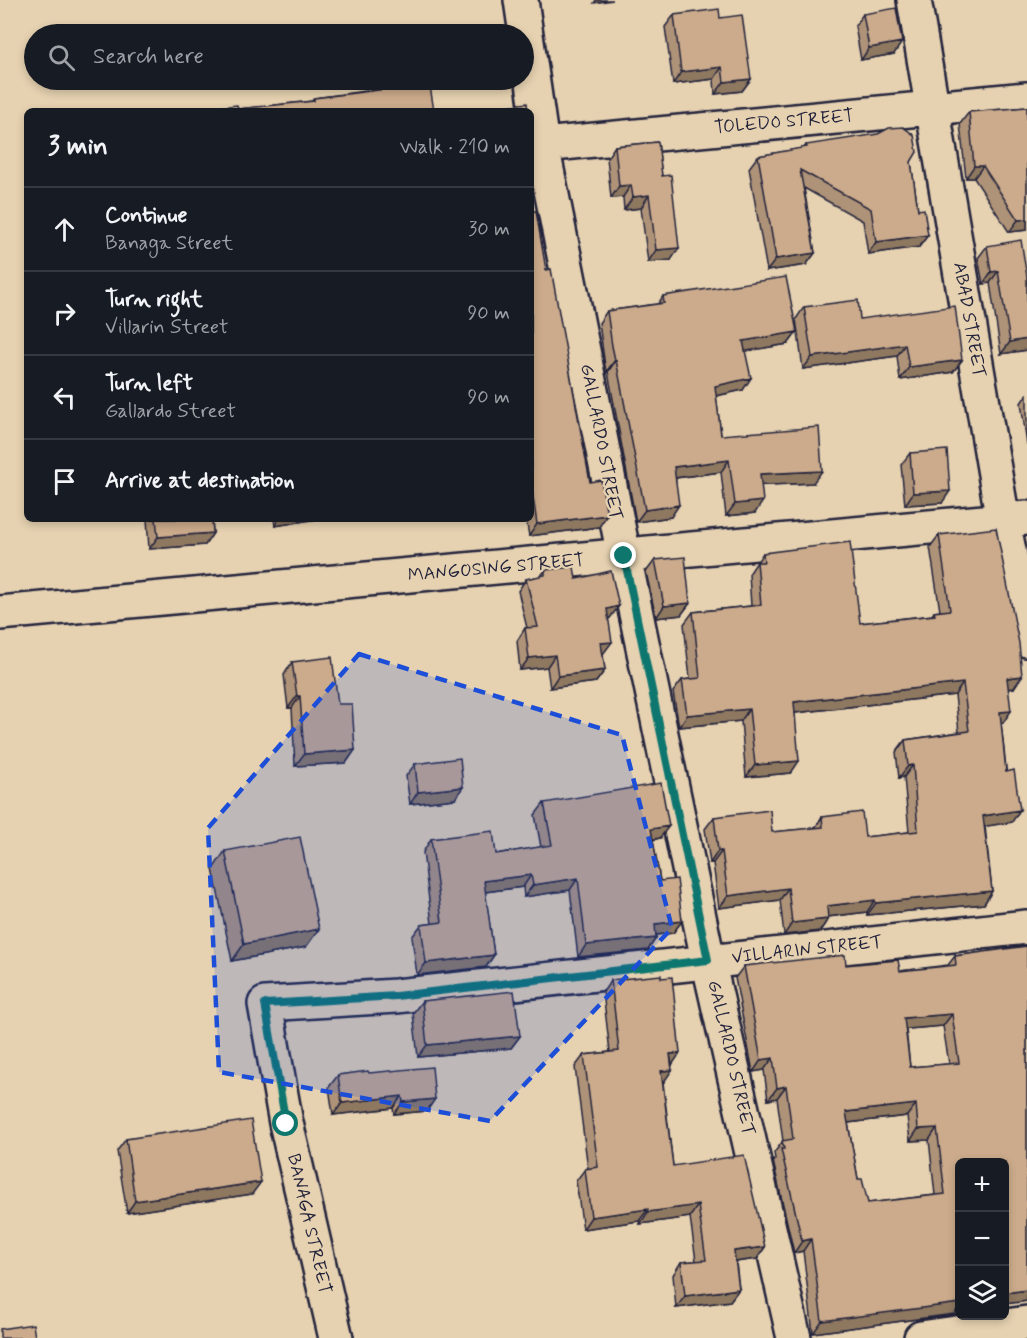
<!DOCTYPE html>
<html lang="en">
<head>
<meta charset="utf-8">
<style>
	:root { --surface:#171b24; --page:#242831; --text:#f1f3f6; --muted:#9ea1a6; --line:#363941 }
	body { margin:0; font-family:Mynerve,sans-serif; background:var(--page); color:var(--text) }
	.controls { position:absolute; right:18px; bottom:18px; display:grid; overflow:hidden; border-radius:9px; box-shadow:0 3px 9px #0003 }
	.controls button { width:54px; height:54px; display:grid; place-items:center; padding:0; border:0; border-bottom:2px solid var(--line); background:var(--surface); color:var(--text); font:30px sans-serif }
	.stop { position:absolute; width:18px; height:18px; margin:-14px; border:4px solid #0f766e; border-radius:50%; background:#fff }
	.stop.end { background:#0f766e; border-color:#fff; box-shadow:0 2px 6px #0008 }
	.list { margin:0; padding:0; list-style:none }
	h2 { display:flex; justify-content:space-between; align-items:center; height:78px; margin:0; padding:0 24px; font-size:26px }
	h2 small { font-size:20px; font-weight:400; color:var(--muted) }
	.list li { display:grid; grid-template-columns:39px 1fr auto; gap:18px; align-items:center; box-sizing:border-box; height:84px; padding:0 24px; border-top:2px solid var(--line) }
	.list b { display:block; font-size:22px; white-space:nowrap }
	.list p { margin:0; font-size:20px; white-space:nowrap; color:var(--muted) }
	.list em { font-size:20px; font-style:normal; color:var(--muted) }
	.icon { flex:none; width:33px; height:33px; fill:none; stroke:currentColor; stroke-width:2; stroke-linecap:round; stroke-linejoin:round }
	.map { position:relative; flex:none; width:1027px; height:1338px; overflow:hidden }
	.search { position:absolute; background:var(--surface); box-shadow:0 3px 9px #0003; left:24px; top:24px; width:510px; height:66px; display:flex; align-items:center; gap:15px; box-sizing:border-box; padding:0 21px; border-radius:33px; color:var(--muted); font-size:22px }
	.panel { position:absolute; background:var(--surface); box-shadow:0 3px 9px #0003; left:24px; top:108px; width:510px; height:414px; border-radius:9px }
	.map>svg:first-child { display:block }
</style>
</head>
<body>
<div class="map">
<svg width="1027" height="1338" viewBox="0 0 1027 1338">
	<rect width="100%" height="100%" fill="#e6d2b1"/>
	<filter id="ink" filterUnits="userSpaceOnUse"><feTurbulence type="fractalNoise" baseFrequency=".0167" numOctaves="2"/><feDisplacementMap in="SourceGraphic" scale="12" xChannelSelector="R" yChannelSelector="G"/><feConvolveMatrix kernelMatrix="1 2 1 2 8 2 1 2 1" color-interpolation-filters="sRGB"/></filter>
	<g filter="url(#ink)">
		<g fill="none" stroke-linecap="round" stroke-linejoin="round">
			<defs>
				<path id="minor" d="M 521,0 L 542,145 L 624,556 L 708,960 L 794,1338
					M 914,0 L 1003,521 L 1027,640
					M 542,145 L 1027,99
					M 0,613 L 1027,518
					M 336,1338 L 286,1123 L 265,1004 L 396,996 L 1027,927
					M 921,1338 L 1027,1323"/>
			</defs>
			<use href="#minor" stroke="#22223b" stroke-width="38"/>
			<use href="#minor" stroke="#e6d2b1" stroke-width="33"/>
		</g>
		<path fill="#af9378" stroke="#22223b" stroke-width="1.5" fill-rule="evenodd" d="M 863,14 L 894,54 L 861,60 L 855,26 Z
			M 674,15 L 720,18 L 751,79 L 742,91 L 715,94 L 714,79 L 673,84 L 665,27 Z
			M 385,82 L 434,111 L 183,111 L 238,109 L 312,101 L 314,98 L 380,89 Z
			M 1027,107 L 1027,230 L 1009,232 L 974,178 L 966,178 L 960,124 L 969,112 Z
			M 658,142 L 671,260 L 648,262 L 641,208 L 624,210 L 623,197 L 611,198 L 607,158 L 615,146 Z
			M 806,145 L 911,162 L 918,210 L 928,235 L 919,247 L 868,254 L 863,221 L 804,188 L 815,253 L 806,265 L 767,271 L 749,168 L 758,156 L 804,148 Z
			M 531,203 L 546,270 L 599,527 L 529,536 L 526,519 L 531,519 Z
			M 987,246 L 1027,277 L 1027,350 L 1001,354 L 990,283 L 983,284 L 978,258 Z
			M 663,296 L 797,332 L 788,344 L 745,351 L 743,390 L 716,396 L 721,435 L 813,483 L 761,485 L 755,513 L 726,516 L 721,472 L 676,478 L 671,517 L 636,522 L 608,372 L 606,372 L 604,359 L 599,323 L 607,311 L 658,304 Z
			M 804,307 L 860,319 L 962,360 L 953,372 L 900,380 L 897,356 L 803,369 L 796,319 Z
			M 1027,394 L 1027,445 L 1021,403 Z
			M 910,453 L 942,503 L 905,505 L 901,465 Z
			M 147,519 L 212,519 L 213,533 L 205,545 L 149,549 Z
			M 274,519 L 317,519 L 275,526 Z
			M 939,535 L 1014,688 L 1008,689 L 1003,723 L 1001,723 L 1012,822 L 985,826 L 992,891 L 984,904 L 867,915 L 867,912 L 828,917 L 828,919 L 820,931 L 784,935 L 780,900 L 719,908 L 713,863 L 710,863 L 705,829 L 714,817 L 772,832 L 815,828 L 822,817 L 865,837 L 909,832 L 904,777 L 899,778 L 896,752 L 905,740 L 959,732 L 955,695 L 795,713 L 791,773 L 746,777 L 741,721 L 679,727 L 673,692 L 682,680 L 690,679 L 684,624 L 693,612 L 751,606 L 749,574 L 763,553 L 860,623 L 932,615 L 934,612 L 940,611 L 930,547 Z
			M 655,560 L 690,603 L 681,615 L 656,618 L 646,572 Z
			M 545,570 L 576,579 L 610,618 L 608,619 L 603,654 L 605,670 L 596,682 L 550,688 L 547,667 L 520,670 L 517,641 L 525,628 L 527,628 L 518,591 L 526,579 L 541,576 Z
			M 292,662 L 338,704 L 355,750 L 346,763 L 295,766 L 292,708 L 288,708 L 284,675 Z
			M 415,764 L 455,799 L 410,804 L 406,776 Z
			M 544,803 L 660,838 L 653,840 L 660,881 L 682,921 L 673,933 L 656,935 L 656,938 L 648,950 L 578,957 L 570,890 L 524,897 L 523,887 L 485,892 L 494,955 L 486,967 L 417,975 L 412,937 L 421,925 L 432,924 L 423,852 L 431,839 L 496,854 L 541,847 L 535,815 Z
			M 225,851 L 306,947 L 232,961 L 213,869 Z
			M 1027,946 L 1027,1301 L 1005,1304 L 960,1162 L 960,1309 L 958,1309 L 954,1314 L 813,1333 L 803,1251 L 794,1253 L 773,1161 L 775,1159 L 774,1153 L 783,1141 L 777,1098 L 768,1100 L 764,1070 L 753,1072 L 735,978 L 744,966 L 846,965 L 900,971 L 948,965 L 955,956 ZM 943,1026 L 949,1064 L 910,1067 L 906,1029 ZM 907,1116 L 910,1141 L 929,1140 L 935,1195 L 868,1203 L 858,1179 L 848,1123 Z
			M 611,980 L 672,1065 L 664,1082 L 663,1082 L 673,1166 L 765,1247 L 757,1259 L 736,1262 L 739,1289 L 730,1301 L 676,1308 L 673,1275 L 681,1262 L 696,1261 L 690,1217 L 640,1224 L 639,1221 L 583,1229 L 576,1181 L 585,1169 L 588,1169 L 575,1067 L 584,1055 L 610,1052 L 603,992 Z
			M 422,1001 L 520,1036 L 511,1048 L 418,1057 L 413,1013 Z
			M 369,1073 L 427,1111 L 394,1114 L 393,1108 L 333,1115 L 329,1087 L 338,1075 Z
			M 126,1139 L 252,1194 L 127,1213 L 117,1151 Z"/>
		<path fill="#8e7861" stroke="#22223b" stroke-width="1.5" d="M 596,0 L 613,0 L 594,3 Z
			M 902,42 L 894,54 L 861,60 L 869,48 Z
			M 722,67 L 714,79 L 673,84 L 681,72 Z
			M 751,79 L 742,91 L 715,94 L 724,82 Z
			M 974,166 L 983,166 L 974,178 L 966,178 Z
			M 631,185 L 623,197 L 611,198 L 619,186 Z
			M 649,195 L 641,208 L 624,210 L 633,197 Z
			M 1027,219 L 1027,230 L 1009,232 L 1018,220 Z
			M 928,235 L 919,247 L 868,254 L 876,242 Z
			M 679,248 L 671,260 L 648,262 L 656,250 Z
			M 815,253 L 806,265 L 767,271 L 776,259 Z
			M 998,271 L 990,283 L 983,284 L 991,272 Z
			M 797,332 L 788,344 L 735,353 L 743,341 Z
			M 1027,339 L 1027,350 L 1001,354 L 1010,342 Z
			M 905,344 L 897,356 L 803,369 L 812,357 Z
			M 615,360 L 616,360 L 608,372 L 606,372 Z
			M 962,360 L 953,372 L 900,380 L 909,367 Z
			M 751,378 L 743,390 L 706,398 L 715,386 Z
			M 729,460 L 721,472 L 666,479 L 674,467 Z
			M 822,471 L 813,483 L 751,486 L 760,474 Z
			M 950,491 L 942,503 L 905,505 L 913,493 Z
			M 763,501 L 755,513 L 726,516 L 735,504 Z
			M 679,505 L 671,517 L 636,522 L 645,510 Z
			M 607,515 L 599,527 L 529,536 L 537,524 Z
			M 279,519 L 317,519 L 275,526 Z
			M 213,533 L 205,545 L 149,549 L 158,537 Z
			M 690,603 L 681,615 L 656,618 L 664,606 Z
			M 619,606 L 610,618 L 598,621 L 607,609 Z
			M 612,642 L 603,654 L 593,656 L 601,643 Z
			M 555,655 L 547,667 L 520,670 L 529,658 Z
			M 605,670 L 596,682 L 550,688 L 558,676 Z
			M 1022,676 L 1014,688 L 998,690 L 1007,678 Z
			M 963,683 L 955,695 L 785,714 L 794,702 Z
			M 297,696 L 300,696 L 292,708 L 288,708 Z
			M 749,709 L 741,721 L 679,727 L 687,715 Z
			M 1011,711 L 1003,723 L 992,724 L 1000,712 Z
			M 355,750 L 346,763 L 295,766 L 304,754 Z
			M 799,761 L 791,773 L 746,777 L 755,765 Z
			M 913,765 L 904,777 L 899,778 L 908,766 Z
			M 463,787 L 455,799 L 410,804 L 418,792 Z
			M 1020,810 L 1012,822 L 975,828 L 983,816 Z
			M 669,826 L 660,838 L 643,841 L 651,829 Z
			M 718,851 L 722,851 L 713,863 L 710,863 Z
			M 531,875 L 523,887 L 476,893 L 484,881 Z
			M 578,878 L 570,890 L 524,897 L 533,885 Z
			M 788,888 L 780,900 L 719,908 L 728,896 Z
			M 992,891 L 984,904 L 867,915 L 876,903 Z
			M 875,900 L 867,912 L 818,918 L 827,906 Z
			M 828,919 L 820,931 L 784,935 L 792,923 Z
			M 682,921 L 673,933 L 646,936 L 655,924 Z
			M 319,929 L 306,947 L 232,961 L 244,944 Z
			M 656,938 L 648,950 L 578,957 L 586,945 Z
			M 494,955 L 486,967 L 417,975 L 426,963 Z
			M 952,1014 L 943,1026 L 896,1030 L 904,1018 Z
			M 520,1036 L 511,1048 L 418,1057 L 427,1045 Z
			M 680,1053 L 672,1065 L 670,1054 Z
			M 773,1058 L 764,1070 L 753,1072 L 761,1060 Z
			M 672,1070 L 664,1082 L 653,1083 L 661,1071 Z
			M 786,1086 L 777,1098 L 768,1100 L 777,1088 Z
			M 402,1096 L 393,1108 L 333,1115 L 342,1103 Z
			M 435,1099 L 427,1111 L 394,1114 L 403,1102 Z
			M 916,1104 L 907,1116 L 838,1124 L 846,1112 Z
			M 937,1128 L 929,1140 L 910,1141 L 918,1129 Z
			M 261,1182 L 252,1194 L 127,1213 L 135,1201 Z
			M 698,1205 L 690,1217 L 640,1224 L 648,1212 Z
			M 648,1209 L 639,1221 L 583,1229 L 591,1217 Z
			M 811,1239 L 803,1251 L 794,1253 L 802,1241 Z
			M 765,1247 L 757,1259 L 726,1263 L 734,1251 Z
			M 739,1289 L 730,1301 L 676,1308 L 685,1296 Z
			M 1027,1290 L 1027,1301 L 1005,1304 L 1005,1293 Z
			M 960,1301 L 960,1309 L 958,1309 L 954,1314 L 813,1333 L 822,1321 Z"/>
		<path fill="#cbab8b" stroke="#22223b" stroke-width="1.5" fill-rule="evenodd" d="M 896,8 L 902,42 L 869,48 L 863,14 Z
			M 719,9 L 720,18 L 742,15 L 751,79 L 724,82 L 722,67 L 681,72 L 674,15 Z
			M 403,80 L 429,80 L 434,111 L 183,111 L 237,105 L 238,109 L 314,101 L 314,98 L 386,89 L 385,82 Z
			M 527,103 L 528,111 L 472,111 Z
			M 1027,107 L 1027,219 L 1018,220 L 983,166 L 974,166 L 969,112 Z
			M 903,127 L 914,135 L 917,152 L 911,162 L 918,210 L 924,209 L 928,235 L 876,242 L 871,209 L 800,170 L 815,253 L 776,259 L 758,156 L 807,147 L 806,145 L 878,134 L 889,128 Z
			M 658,142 L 662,176 L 671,175 L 679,248 L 656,250 L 649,195 L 633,197 L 631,185 L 619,186 L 615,146 Z
			M 531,203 L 532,211 L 536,211 L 546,270 L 551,269 L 590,482 L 601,480 L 607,515 L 537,524 L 532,490 L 531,491 Z
			M 1021,240 L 1027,277 L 1027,339 L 1010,342 L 998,271 L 991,272 L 987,246 Z
			M 786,277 L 797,332 L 743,341 L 751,378 L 715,386 L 721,435 L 819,427 L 822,471 L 760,474 L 763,501 L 735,504 L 729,460 L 674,467 L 679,505 L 645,510 L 616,360 L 615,360 L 612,346 L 607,311 L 664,303 L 663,296 Z
			M 858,300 L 860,319 L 955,306 L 962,360 L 909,367 L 905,344 L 812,357 L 804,307 Z
			M 947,450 L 950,491 L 913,493 L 910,453 Z
			M 156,519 L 212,519 L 213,533 L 158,537 Z
			M 996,528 L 1019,643 L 1022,676 L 1007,678 L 1011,711 L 1000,712 L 1006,772 L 1014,770 L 1020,810 L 983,816 L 992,891 L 876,903 L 875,900 L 827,906 L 828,919 L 792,923 L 788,888 L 728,896 L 722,851 L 718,851 L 714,817 L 770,810 L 772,832 L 823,827 L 822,817 L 862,812 L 865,837 L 918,831 L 913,765 L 908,766 L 905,740 L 969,731 L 963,683 L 794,702 L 799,761 L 755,765 L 749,709 L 687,715 L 682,680 L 700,678 L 693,612 L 761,605 L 757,562 L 764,562 L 763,553 L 850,542 L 860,623 L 935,615 L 934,612 L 950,610 L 939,535 Z
			M 685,557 L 690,603 L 664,606 L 655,560 Z
			M 574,567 L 576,579 L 611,571 L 619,606 L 607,609 L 612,642 L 601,643 L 605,670 L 558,676 L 555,655 L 529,658 L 525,628 L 538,627 L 526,579 L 545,575 L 545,570 Z
			M 332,657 L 338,704 L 352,704 L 355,750 L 304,754 L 300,696 L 297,696 L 292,662 Z
			M 460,758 L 463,787 L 418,792 L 415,764 Z
			M 661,783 L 669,826 L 651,829 L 660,881 L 677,879 L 682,921 L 655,924 L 656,938 L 586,945 L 578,878 L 533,885 L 531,875 L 484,881 L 494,955 L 426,963 L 421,925 L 442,922 L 431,839 L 493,831 L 496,854 L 552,845 L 544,803 Z
			M 300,837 L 319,929 L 244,944 L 225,851 Z
			M 1027,946 L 1027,1290 L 1005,1293 L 1005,1162 L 960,1162 L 960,1303 L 822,1321 L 811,1239 L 802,1241 L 781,1149 L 784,1149 L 782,1141 L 793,1139 L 786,1086 L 777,1088 L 773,1058 L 761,1060 L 744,966 L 845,955 L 846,965 L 898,960 L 900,971 L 956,965 L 955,956 ZM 952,1014 L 959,1063 L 910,1067 L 904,1018 ZM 916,1104 L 918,1129 L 937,1128 L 945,1194 L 868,1203 L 862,1179 L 858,1179 L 846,1112 Z
			M 661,975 L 661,978 L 672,977 L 680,1053 L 670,1054 L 672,1070 L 661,1071 L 673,1166 L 744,1155 L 765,1247 L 734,1251 L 739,1289 L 685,1296 L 681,1262 L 706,1260 L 698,1205 L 648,1212 L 648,1209 L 591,1217 L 585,1169 L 598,1167 L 584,1055 L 619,1051 L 611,980 Z
			M 514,991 L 520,1036 L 427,1045 L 422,1001 Z
			M 432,1067 L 435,1099 L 403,1102 L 402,1096 L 342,1103 L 338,1075 L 368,1071 L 369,1073 Z
			M 251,1120 L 261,1182 L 135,1201 L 126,1139 Z
			M 33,1324 L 35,1338 L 0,1338 L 0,1329 Z"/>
	</g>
	<g fill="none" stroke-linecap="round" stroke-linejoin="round" filter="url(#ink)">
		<path stroke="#0f766e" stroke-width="8" d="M 286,1124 L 265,1004 L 396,996 L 708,960 L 624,556"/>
	</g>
	<path fill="#1d4ed8" fill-opacity="0.2" stroke="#1d4ed8" stroke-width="4.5" stroke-dasharray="12 8" stroke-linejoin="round" d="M 359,654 L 622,735 L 672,928 L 490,1121 L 219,1072 L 208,828 Z"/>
	<g text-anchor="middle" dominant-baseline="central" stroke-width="4.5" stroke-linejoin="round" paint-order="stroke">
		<g font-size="18" fill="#22223b" stroke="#e6d2b1">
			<text transform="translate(784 122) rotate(-5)">TOLEDO STREET</text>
			<text transform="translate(969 320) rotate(80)">ABAD STREET</text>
			<text transform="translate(601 442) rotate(79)">GALLARDO STREET</text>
			<text transform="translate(496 568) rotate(-5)">MANGOSING STREET</text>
			<text transform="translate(807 950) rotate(-6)">VILLARIN STREET</text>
			<text transform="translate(731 1058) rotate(77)">GALLARDO STREET</text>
			<text transform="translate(309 1224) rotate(77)">BANAGA STREET</text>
		</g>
	</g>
</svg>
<div class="controls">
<button>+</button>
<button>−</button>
<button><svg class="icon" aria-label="layers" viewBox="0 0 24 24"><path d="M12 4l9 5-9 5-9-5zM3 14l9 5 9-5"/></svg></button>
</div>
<div class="stop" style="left:286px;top:1124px"></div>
<div class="stop end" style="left:624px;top:556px"></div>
<div class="search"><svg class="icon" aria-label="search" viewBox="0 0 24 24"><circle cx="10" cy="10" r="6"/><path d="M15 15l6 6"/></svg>Search here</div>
<section class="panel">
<h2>3 min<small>Walk · 210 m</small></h2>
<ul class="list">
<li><svg class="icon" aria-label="ahead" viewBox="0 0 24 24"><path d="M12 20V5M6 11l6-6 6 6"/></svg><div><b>Continue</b><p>Banaga Street</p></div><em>30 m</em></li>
<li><svg class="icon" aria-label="right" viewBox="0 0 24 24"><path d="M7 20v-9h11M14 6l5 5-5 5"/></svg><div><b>Turn right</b><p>Villarin Street</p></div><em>90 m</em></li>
<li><svg class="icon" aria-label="left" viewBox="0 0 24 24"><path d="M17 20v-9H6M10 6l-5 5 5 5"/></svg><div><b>Turn left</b><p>Gallardo Street</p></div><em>90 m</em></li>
<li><svg class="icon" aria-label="arrive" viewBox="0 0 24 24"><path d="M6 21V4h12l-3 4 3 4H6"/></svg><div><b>Arrive at destination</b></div></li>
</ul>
</section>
</div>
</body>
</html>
